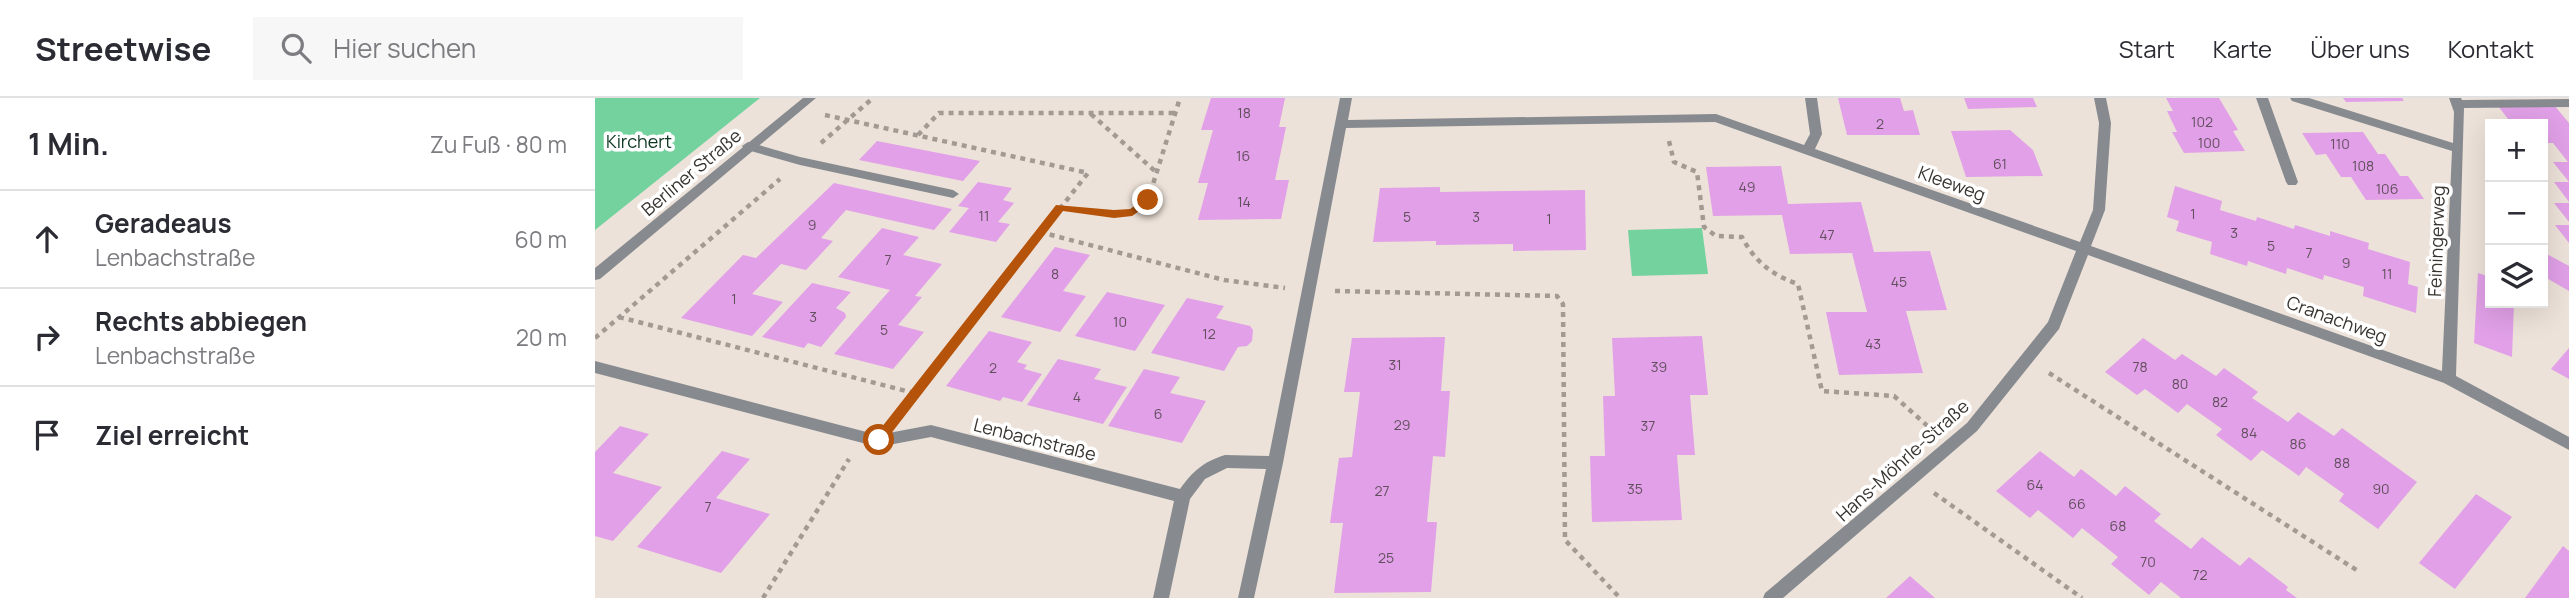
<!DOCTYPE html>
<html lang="de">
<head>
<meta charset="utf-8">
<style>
	:root { --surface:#fff; --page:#f7f7f7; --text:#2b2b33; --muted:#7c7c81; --line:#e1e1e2 }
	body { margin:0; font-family:Manrope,sans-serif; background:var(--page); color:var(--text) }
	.controls { position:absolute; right:21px; top:21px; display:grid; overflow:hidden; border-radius:0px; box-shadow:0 7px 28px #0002 }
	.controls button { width:63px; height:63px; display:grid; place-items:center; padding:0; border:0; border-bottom:2px solid var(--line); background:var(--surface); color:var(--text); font:35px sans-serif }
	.stop { position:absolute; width:21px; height:21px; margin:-16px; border:5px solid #b45309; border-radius:50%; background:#fff }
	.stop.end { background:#b45309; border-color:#fff; box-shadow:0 2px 7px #0008 }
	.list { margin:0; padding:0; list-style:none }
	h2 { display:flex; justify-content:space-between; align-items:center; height:91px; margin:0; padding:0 28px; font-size:30px }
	h2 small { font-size:23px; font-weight:400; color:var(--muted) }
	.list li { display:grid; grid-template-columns:46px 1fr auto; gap:21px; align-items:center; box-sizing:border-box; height:98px; padding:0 28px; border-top:2px solid var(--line) }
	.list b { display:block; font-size:26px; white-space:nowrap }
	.list p { margin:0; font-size:23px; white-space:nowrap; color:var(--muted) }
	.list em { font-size:23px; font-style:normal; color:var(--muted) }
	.icon { flex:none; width:38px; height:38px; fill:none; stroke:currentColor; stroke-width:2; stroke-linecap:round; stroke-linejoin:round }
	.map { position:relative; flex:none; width:1974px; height:500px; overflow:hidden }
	header { display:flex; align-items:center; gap:42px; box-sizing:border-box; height:98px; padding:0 35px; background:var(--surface); border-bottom:2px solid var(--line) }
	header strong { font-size:33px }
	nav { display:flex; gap:38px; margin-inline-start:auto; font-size:24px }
	.search { width:490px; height:63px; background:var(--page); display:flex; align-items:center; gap:18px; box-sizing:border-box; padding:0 24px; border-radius:0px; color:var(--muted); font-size:26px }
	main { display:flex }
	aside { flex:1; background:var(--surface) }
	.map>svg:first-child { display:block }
</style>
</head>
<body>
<header>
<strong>Streetwise</strong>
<div class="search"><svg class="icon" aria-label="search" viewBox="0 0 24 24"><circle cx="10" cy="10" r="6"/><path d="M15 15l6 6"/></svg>Hier suchen</div>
<nav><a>Start</a><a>Karte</a><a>Über uns</a><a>Kontakt</a></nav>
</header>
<main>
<aside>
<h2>1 Min.<small>Zu Fuß · 80 m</small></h2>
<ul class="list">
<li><svg class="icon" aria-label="ahead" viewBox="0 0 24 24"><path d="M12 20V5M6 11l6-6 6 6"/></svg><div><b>Geradeaus</b><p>Lenbachstraße</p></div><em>60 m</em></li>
<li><svg class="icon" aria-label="right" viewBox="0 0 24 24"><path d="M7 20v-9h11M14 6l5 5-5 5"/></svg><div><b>Rechts abbiegen</b><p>Lenbachstraße</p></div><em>20 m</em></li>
<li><svg class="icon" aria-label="arrive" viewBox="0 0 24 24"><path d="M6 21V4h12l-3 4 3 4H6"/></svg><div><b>Ziel erreicht</b></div></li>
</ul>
</aside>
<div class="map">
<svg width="1974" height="500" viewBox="0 0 1974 500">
	<rect width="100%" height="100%" fill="#ede2d9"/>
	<path fill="#74d29f" d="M 0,0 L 165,0 L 0,132 Z
		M 1107,130 L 1113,176 L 1037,178 L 1033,132 Z"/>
	<path fill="#e1a0e7" d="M 616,0 L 690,0 L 684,29 L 691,29 L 680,82 L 694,82 L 686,121 L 603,122 L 613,85 L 603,85 L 618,32 L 606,32 Z
		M 1243,0 L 1305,0 L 1309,13 L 1318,12 L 1325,37 L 1252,37 Z
		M 1369,0 L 1438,0 L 1442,9 L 1373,11 Z
		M 1571,0 L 1624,0 L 1643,32 L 1638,33 L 1650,53 L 1589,55 L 1577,34 L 1582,34 L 1572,13 L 1578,13 Z
		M 1748,0 L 1807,0 L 1809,3 L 1751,4 Z
		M 1959,7 L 1974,25 L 1974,84 L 1958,64 L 1973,64 L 1958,45 L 1948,45 L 1948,26 L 1917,26 L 1903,8 Z
		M 1415,32 L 1438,52 L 1448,78 L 1371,79 L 1356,33 Z
		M 1768,34 L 1783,56 L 1790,56 L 1805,78 L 1813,78 L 1829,101 L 1771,102 L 1756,79 L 1746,79 L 1731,56 L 1721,57 L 1707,35 Z
		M 282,43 L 385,63 L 368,83 L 264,62 Z
		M 1186,68 L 1193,106 L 1266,104 L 1279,154 L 1335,153 L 1352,212 L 1311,213 L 1328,275 L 1244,277 L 1231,214 L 1272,214 L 1257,155 L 1195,156 L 1187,117 L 1118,118 L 1111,69 Z
		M 383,84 L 417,90 L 408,102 L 419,105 L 403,124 L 415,126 L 401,144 L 354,134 L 374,110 L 363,108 Z
		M 1959,84 L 1974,84 L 1974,104 Z
		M 239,85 L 357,111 L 339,132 L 251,112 L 226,140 L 238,143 L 211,172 L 186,166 L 157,196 L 188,204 L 157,238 L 86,220 L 148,157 L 161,160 Z
		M 1580,88 L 1627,103 L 1625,112 L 1661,123 L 1662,119 L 1699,131 L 1700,127 L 1735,138 L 1735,133 L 1774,145 L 1773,151 L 1815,164 L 1813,186 L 1823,189 L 1821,215 L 1768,198 L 1769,189 L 1729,177 L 1728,182 L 1692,170 L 1691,176 L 1653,163 L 1652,168 L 1615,156 L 1617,144 L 1581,133 L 1584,123 L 1572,119 Z
		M 845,89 L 845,94 L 990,92 L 991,152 L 918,153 L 918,146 L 841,147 L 841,143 L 778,144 L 785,90 Z
		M 1959,105 L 1974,105 L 1974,124 Z
		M 1960,127 L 1974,127 L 1974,145 Z
		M 287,130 L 324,139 L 308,157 L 347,166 L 320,198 L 327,199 L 303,227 L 329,234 L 298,271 L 239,256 L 295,192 L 243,179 Z
		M 460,149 L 495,157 L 468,193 L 491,198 L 465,234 L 406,219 Z
		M 1948,154 L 1974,168 L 1974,193 L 1948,178 Z
		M 1883,175 L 1895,179 L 1895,205 L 1919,205 L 1917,259 L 1879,245 Z
		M 217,185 L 256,194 L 241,210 L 250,215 L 251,219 L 226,249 L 213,245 L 209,250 L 167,239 Z
		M 512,194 L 570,207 L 540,253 L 480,238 Z
		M 592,200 L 629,208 L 621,220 L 655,228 L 658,232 L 657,243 L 652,248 L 643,249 L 629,273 L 556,255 Z
		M 394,233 L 437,244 L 422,264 L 432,267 L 429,271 L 447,276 L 427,304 L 408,299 L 405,303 L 351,288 Z
		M 1107,238 L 1113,297 L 1095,297 L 1100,357 L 1082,357 L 1087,422 L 997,424 L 995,358 L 1010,358 L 1008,298 L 1020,298 L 1017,240 Z
		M 850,239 L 846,293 L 855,293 L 850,359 L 838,358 L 832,424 L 842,424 L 836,494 L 739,495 L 748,425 L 735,425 L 744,360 L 757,359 L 765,294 L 749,294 L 757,240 Z
		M 1548,240 L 1580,262 L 1587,256 L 1621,278 L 1629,270 L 1663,294 L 1657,300 L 1693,324 L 1703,314 L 1739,338 L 1747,330 L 1822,384 L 1783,431 L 1744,403 L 1749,396 L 1711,369 L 1704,378 L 1667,352 L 1656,363 L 1621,337 L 1627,331 L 1592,306 L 1583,315 L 1550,291 L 1542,297 L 1510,274 Z
		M 1974,250 L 1974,281 L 1956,271 Z
		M 463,261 L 506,271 L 499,281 L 532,289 L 508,326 L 432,307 Z
		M 549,271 L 585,279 L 575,295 L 611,303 L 587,345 L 513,328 Z
		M 25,328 L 54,336 L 18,375 L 67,389 L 18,443 L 0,438 L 0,354 Z
		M 127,353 L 155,361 L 121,400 L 175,416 L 126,475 L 42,449 Z
		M 1445,353 L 1479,379 L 1486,371 L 1521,398 L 1530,388 L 1566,416 L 1559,423 L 1596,451 L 1607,439 L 1645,468 L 1654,459 L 1693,489 L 1691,492 L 1702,500 L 1586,500 L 1566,484 L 1554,497 L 1516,466 L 1523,459 L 1487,430 L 1478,440 L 1443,412 L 1435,420 L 1401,393 Z
		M 1881,396 L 1917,419 L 1860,491 L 1824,465 Z
		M 1968,448 L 1974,453 L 1974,500 L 1930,500 Z
		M 1315,478 L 1340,500 L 1291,500 Z"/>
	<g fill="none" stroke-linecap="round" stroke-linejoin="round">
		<path stroke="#a29a93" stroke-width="4.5" stroke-dasharray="5 5" stroke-linecap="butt" d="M 496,16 L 561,74
			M 230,17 L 493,75 L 305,314
			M 323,37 L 344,15 L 582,15
			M 1074,43 L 1079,64 L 1102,74 L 1109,129 L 1121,138 L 1147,139 C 1160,164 1177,177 1203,186 L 1227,293 L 1299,298 L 1337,332
			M 226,45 L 278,0
			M 466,110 L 519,116 L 537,115 L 553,102 L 585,0
			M 445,134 L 629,182 L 690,190
			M 740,193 L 962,198 L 968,206 L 970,442 L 1025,500
			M 24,219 L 319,295
			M 0,240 L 185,81
			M 1454,275 L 1763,473
			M 1339,395 L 1487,500
			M 168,500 L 254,361"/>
		<path fill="#878b8f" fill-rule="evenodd" d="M 153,44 L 205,59 L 358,92 L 364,96 L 358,100 L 205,67 L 149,51 L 147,48 Z"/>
		<path fill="#878b8f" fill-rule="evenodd" d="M 208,0 L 221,0 L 5,181 L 0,182 L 0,170 Z
			M 745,0 L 757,0 L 753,22 L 1121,16 L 1209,47 L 1215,36 L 1210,0 L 1222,0 L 1227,36 L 1220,51 L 1485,144 L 1498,112 L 1504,25 L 1499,0 L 1511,0 L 1516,25 L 1510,112 L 1496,148 L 1847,273 L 1857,53 L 1697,3 L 1695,0 L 1714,0 L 1858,45 L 1859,14 L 1854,0 L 1866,0 L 1867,2 L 1974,1 L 1974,9 L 1869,10 L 1861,278 L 1974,339 L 1974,352 L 1849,285 L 1493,157 L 1464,231 L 1382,333 L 1188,500 L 1168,500 L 1170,495 L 1372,325 L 1453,224 L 1481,153 L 1120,24 L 751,30 L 688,365 L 659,500 L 643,500 L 671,371 L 632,370 L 610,381 L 595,401 L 574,500 L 558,500 L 579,403 L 336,339 L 283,349 L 0,275 L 0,263 L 283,337 L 336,327 L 585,391 C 598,373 608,364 630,357 L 674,358 Z
			M 1661,0 L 1673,0 L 1703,84 L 1701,87 L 1693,87 L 1691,84 Z"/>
	</g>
	<path fill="#b45309" d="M 553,99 L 556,100 L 556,105 L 537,118 L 519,120 L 468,113 L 288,346 L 279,346 L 279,339 L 461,107 L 519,112 L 535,111 Z"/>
	<g text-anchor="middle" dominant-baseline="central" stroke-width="7" stroke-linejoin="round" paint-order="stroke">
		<g font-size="14" fill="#624f5e">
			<text x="649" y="14">18</text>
			<text x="1607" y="23">102</text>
			<text x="1285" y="25">2</text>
			<text x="1614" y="44">100</text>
			<text x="1745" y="45">110</text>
			<text x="648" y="57">16</text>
			<text x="1405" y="65">61</text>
			<text x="1768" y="67">108</text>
			<text x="1152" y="88">49</text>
			<text x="1792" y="90">106</text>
			<text x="649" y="103">14</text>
			<text x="1598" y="115">1</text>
			<text x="389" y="117">11</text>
			<text x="812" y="118">5</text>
			<text x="881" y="118">3</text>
			<text x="954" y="120">1</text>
			<text x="217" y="126">9</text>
			<text x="1639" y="134">3</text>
			<text x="1232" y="136">47</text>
			<text x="1676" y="147">5</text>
			<text x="1714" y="154">7</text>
			<text x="293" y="161">7</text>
			<text x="1751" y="164">9</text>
			<text x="460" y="175">8</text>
			<text x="1792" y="175">11</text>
			<text x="1304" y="183">45</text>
			<text x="139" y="200">1</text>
			<text x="218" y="218">3</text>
			<text x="525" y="223">10</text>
			<text x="289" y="231">5</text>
			<text x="614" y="235">12</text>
			<text x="1278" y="245">43</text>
			<text x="800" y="266">31</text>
			<text x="1064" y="268">39</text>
			<text x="1545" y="268">78</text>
			<text x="398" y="269">2</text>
			<text x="1585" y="285">80</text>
			<text x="482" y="298">4</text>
			<text x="1625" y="303">82</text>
			<text x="563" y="315">6</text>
			<text x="807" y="326">29</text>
			<text x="1053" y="327">37</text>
			<text x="1654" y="334">84</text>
			<text x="1703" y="345">86</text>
			<text x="1747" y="364">88</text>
			<text x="1440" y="386">64</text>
			<text x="1040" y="390">35</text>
			<text x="1786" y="390">90</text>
			<text x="787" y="392">27</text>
			<text x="1482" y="405">66</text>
			<text x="113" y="408">7</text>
			<text x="1523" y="427">68</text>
			<text x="791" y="459">25</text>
			<text x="1553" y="463">70</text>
			<text x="1605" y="476">72</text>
		</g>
		<g font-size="18" fill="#0b3622" stroke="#fff">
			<text x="44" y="43">Kirchert</text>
		</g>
		<g font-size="18" fill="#383430" stroke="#fff">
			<text transform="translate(96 74) rotate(-40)">Berliner Straße</text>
			<text transform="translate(1357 85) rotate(20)">Kleeweg</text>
			<text transform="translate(1841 143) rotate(-88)">Feiningerweg</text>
			<text transform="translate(1742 221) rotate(20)">Cranachweg</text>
			<text transform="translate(440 341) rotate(14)">Lenbachstraße</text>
			<text transform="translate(1307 362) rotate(-42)">Hans-Möhrle-Straße</text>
		</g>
	</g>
</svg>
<div class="controls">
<button>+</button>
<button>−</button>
<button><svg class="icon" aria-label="layers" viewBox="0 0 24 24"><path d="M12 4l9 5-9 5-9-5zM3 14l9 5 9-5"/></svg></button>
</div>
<div class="stop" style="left:284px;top:342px"></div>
<div class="stop end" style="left:553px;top:102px"></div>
</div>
</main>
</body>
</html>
